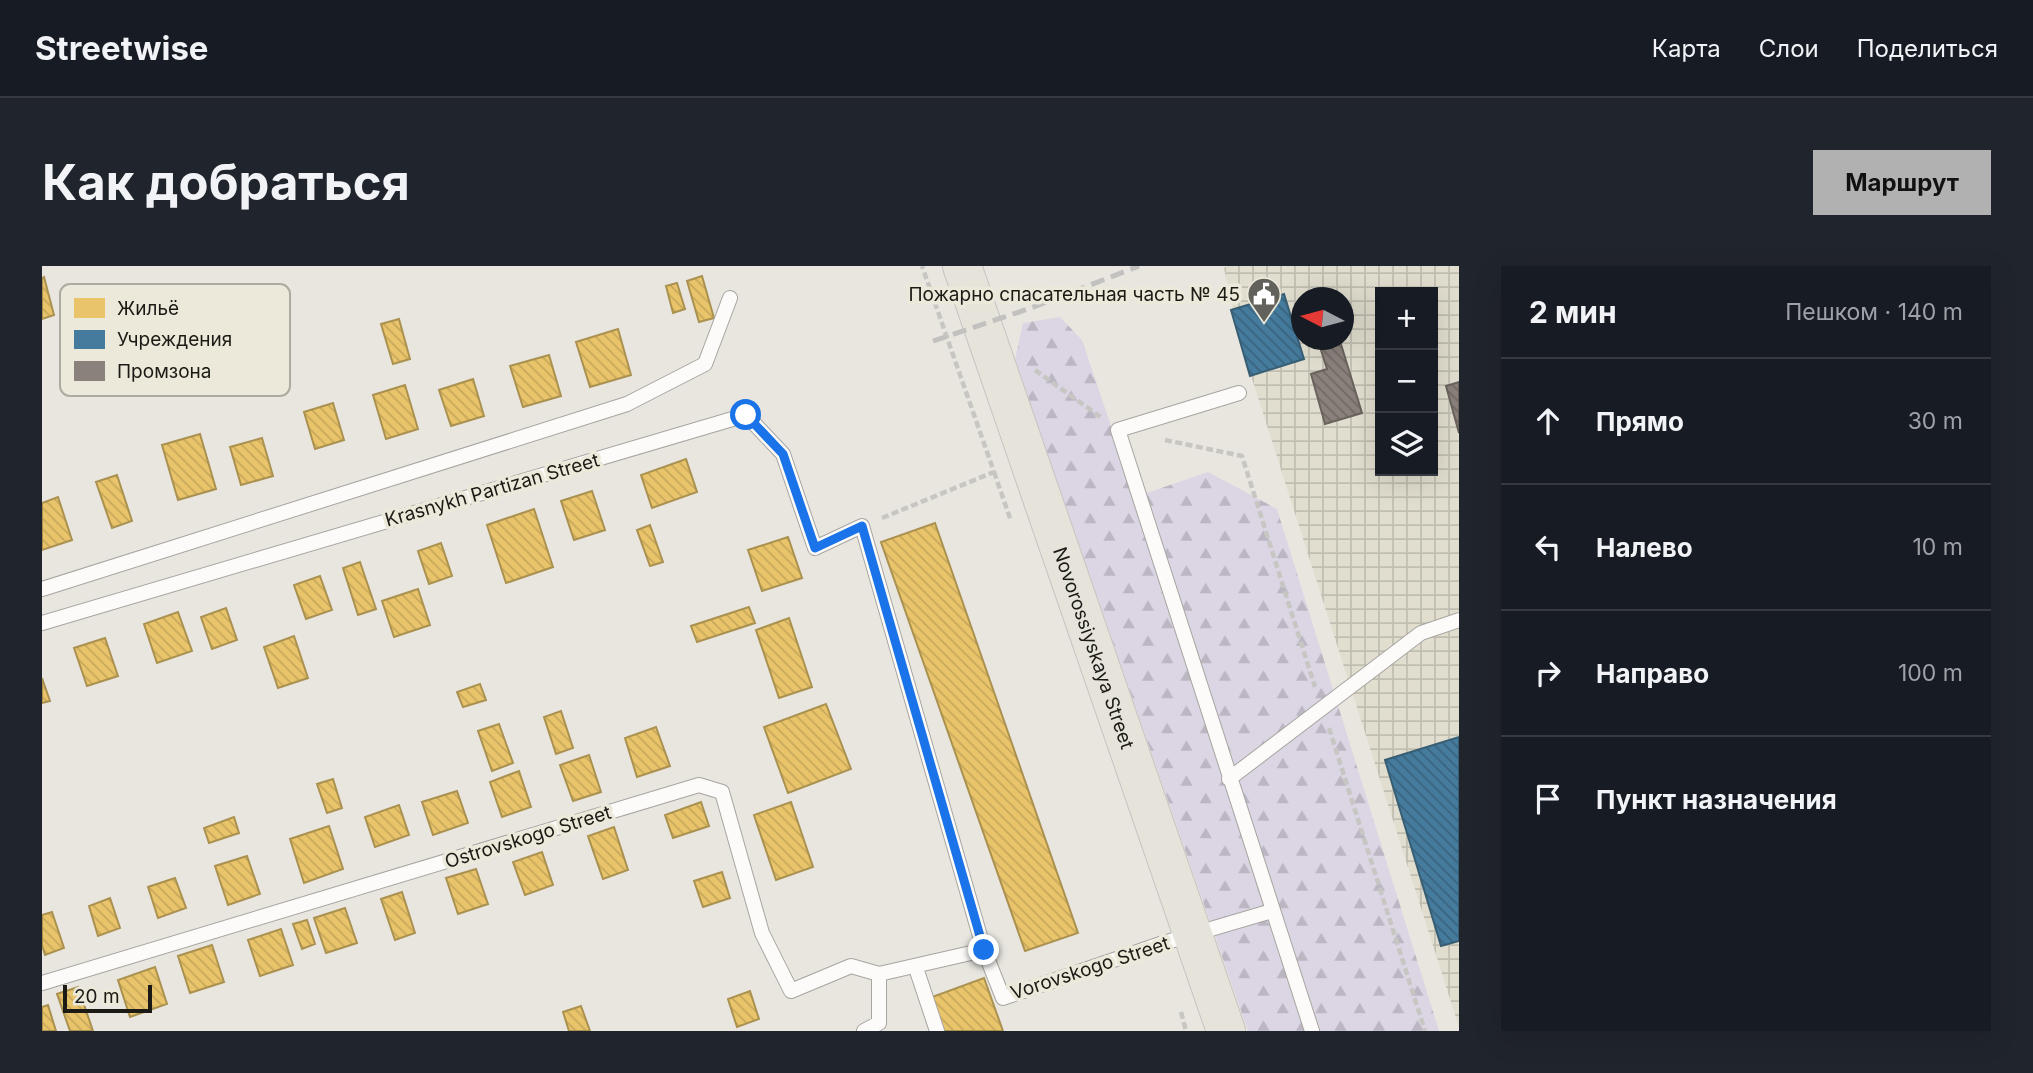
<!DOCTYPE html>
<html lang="ru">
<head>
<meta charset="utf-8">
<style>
	:root { --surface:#171b24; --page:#20242c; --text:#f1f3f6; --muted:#9ea1a6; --line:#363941; --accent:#b1b1b1 }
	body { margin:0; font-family:Inter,sans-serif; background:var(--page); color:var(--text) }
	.controls { position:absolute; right:21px; top:21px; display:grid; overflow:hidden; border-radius:0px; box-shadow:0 7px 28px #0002 }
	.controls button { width:63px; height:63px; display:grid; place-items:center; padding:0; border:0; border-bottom:2px solid var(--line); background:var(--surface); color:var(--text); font:35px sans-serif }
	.compass { position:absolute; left:1249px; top:21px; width:63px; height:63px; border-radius:50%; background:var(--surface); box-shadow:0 7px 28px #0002; rotate:276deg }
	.scale { position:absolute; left:21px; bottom:18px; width:89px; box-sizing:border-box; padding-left:7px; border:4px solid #1b1a15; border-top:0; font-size:19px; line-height:24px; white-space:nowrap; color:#1b1a15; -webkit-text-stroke:5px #ece9db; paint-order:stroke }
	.stop { position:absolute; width:21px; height:21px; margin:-16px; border:5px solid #1a73e8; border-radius:50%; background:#fff }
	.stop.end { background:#1a73e8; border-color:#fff; box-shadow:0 2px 7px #0008 }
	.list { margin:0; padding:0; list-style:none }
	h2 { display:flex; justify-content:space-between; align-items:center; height:91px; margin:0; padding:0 28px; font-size:30px }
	h2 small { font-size:23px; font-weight:400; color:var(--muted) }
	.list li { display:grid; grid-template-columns:46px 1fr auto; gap:21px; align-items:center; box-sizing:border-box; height:126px; padding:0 28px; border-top:2px solid var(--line) }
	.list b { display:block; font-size:26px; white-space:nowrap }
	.list em { font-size:23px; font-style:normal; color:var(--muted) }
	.icon { flex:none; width:38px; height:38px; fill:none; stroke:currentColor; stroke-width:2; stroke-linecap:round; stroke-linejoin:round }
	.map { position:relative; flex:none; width:1417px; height:765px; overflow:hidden; border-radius:0px }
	header { display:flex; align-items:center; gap:42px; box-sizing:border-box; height:98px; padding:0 35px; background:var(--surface); border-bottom:2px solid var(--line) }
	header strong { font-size:33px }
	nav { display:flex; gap:38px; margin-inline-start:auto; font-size:24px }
	.intro { display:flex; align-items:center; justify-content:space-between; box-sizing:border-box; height:168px; padding:0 42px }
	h1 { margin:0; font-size:49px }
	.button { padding:18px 32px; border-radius:0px; background:var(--accent); color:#111; font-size:24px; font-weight:700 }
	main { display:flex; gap:42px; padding:0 42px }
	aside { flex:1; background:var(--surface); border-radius:0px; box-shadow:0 7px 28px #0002 }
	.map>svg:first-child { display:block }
</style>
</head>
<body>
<header>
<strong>Streetwise</strong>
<nav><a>Карта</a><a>Слои</a><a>Поделиться</a></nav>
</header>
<div class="intro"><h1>Как добраться</h1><a class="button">Маршрут</a></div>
<main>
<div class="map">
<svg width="1417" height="765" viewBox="0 0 1417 765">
	<defs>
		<pattern id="industrial-grid" width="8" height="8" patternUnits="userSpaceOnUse" patternTransform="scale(1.75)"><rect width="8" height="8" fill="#e1decf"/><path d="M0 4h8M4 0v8" fill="none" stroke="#c0beb1"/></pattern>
		<pattern id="forest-firs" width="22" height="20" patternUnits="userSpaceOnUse" patternTransform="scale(1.75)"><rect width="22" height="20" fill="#dcd5e4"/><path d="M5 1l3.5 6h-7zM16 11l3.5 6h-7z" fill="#bcb6c3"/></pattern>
		<pattern id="homes-back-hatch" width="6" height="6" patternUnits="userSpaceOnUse" patternTransform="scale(1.75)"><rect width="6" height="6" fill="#e9c46a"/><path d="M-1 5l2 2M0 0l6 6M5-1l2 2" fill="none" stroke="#c7a85b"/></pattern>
		<pattern id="public-back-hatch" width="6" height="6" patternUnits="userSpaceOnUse" patternTransform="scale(1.75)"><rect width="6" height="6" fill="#457b9d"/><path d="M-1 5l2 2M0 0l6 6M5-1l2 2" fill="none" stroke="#39647f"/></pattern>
		<pattern id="industry-back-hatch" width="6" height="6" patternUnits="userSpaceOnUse" patternTransform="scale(1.75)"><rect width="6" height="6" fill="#8a817c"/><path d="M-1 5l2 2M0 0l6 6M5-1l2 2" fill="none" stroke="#706964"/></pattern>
	</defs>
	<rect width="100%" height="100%" fill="#e8e6df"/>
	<path fill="url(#industrial-grid)" fill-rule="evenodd" d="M 1185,0 L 1417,0 L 1417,761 L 1197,72 L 1182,2 ZM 1338,26 L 1391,26 L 1391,205 L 1338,205 ZM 1260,32 L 1302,32 L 1302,74 L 1260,74 Z"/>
	<path fill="url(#forest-firs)" d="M 1018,51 L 1040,74 L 1093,231 L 1166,206 L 1235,243 L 1397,765 L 1206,765 L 973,94 L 981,57 Z"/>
	<path fill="url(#homes-back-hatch)" stroke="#ab9150" stroke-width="2" d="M 660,10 L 672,52 L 657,56 L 645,15 Z
		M 2,11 L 12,49 L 0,53 L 0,12 Z
		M 635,17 L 643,43 L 631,47 L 624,20 Z
		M 357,53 L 368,93 L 351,98 L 339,58 Z
		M 576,63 L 589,109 L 548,121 L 534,76 Z
		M 507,89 L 519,130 L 481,141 L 468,100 Z
		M 431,113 L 442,150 L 409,160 L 397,124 Z
		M 363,119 L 376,163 L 344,173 L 331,129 Z
		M 291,137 L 302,174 L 273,183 L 262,146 Z
		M 158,168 L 174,223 L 136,234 L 120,179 Z
		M 220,172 L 231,210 L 199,219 L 188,181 Z
		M 644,193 L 655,226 L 610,242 L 599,209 Z
		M 75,209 L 90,255 L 70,262 L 54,216 Z
		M 550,225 L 563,264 L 532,274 L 519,235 Z
		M 16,231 L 30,274 L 0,284 L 0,237 Z
		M 492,243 L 511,301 L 464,317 L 445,259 Z
		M 893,257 L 1036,667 L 983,685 L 839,276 Z
		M 608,259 L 621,296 L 608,300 L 595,264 Z
		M 746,271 L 760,312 L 720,325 L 706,284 Z
		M 399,277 L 410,310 L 387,318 L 376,285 Z
		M 318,296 L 334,343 L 316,349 L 301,302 Z
		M 278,310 L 290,344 L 264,353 L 252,319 Z
		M 376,323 L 388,359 L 352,371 L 340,335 Z
		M 707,341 L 713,357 L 655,376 L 649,360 Z
		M 184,342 L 195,374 L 170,383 L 159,351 Z
		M 136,346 L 150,385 L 115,397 L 102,358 Z
		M 747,352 L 770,421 L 737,432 L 714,364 Z
		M 252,370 L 266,412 L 236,422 L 222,381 Z
		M 63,372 L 76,410 L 45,420 L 32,382 Z
		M 0,412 L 8,435 L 0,437 Z
		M 438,418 L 444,434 L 421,441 L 415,426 Z
		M 784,438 L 809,503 L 746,527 L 722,461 Z
		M 519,445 L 531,482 L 514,488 L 502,451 Z
		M 457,458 L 471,497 L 450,505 L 436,465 Z
		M 614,461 L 628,500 L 595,511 L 583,472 Z
		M 547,489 L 559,526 L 531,535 L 518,499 Z
		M 477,505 L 489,541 L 460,551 L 448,516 Z
		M 291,513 L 300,542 L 285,547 L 275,518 Z
		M 415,525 L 426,557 L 391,569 L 380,536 Z
		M 659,536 L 667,560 L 631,572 L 623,549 Z
		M 749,536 L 771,601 L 734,614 L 712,549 Z
		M 357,539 L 367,569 L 333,581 L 323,551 Z
		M 192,551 L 197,567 L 167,577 L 162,562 Z
		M 287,560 L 301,603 L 262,617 L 248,573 Z
		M 572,561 L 586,604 L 561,613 L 546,570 Z
		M 500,586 L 511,619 L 483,629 L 471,596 Z
		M 205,590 L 218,628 L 186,639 L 173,600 Z
		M 434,603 L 446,638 L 416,648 L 404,612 Z
		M 680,606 L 688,632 L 661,641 L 652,615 Z
		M 133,612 L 144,642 L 116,652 L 106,621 Z
		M 360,626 L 373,667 L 353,674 L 339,633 Z
		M 68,632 L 78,662 L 56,670 L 47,640 Z
		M 303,642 L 315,677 L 284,687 L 272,652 Z
		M 10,646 L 22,682 L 3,689 L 0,679 L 0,649 Z
		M 265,654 L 273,678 L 260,683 L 251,658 Z
		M 239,663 L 251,699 L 218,710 L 206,674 Z
		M 170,679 L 182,716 L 148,727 L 136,690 Z
		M 113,701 L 125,738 L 88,751 L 76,714 Z
		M 942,712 L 961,765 L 902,765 L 890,731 Z
		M 36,721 L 51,765 L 28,765 L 15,728 Z
		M 708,725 L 717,753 L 695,761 L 686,733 Z
		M 6,739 L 14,765 L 0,765 L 0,741 Z
		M 539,740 L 548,765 L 527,765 L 521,746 Z"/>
	<path fill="url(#public-back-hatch)" stroke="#385e74" stroke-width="2" d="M 1242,28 L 1262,93 L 1208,110 L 1189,44 Z
		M 1417,471 L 1417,675 L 1399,680 L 1343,494 Z"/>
	<path fill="url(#industry-back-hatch)" stroke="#69625d" stroke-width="2" d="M 1298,75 L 1320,147 L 1283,158 L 1269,108 L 1285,103 L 1278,81 Z
		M 1417,116 L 1417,167 L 1404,120 Z"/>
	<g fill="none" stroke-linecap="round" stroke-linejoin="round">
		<defs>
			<path id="service" d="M 1197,127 L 1076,164 L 1270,765
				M 0,323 L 585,138 L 663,98 L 688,32
				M 0,357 L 704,149 L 741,188 L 773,282 L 820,260 L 942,684
				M 1187,513 L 1379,367 L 1417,354
				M 874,702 L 895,765
				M 0,717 L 657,519 L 680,526 L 720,667 L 749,725 L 809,700 L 837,708
				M 822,765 L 837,757 L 837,708 L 942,684 L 961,732 L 1118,678 L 1230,645"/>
			<g id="primary">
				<path id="s1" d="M 920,0 L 1184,765"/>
			</g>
		</defs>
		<use href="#service" stroke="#a7a5a0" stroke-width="16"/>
		<use href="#primary" stroke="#c5c4c1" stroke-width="40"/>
		<path stroke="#c7c6c3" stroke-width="4.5" stroke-dasharray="7 3.5" stroke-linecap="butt" d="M 993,104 L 1060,152
			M 1123,174 L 1200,190 L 1273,421
			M 952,206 L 969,255
			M 840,252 L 952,206 L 880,0
			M 1287,462 L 1383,765
			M 1139,746 L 1144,765"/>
		<use href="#service" stroke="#fcfbfa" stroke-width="14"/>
		<use href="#primary" stroke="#e6e3db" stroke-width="38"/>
		<path stroke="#c2c1bf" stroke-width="5" stroke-dasharray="14 7" stroke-linecap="butt" d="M 891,75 L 989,42 L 1097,0"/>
	</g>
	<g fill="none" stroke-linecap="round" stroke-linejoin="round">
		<path stroke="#1a73e8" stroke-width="9" d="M 704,149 L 741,188 L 773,282 L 820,260 L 942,684"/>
	</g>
	<defs>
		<symbol id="civic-pin" viewBox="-11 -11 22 30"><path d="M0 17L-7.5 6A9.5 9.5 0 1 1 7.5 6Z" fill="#63615c" stroke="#ece9db"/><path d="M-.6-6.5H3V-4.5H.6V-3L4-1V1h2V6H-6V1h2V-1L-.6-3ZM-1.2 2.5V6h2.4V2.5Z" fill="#fff"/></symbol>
	</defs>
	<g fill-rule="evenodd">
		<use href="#civic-pin" x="1203" y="9" width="38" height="52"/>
	</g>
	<g text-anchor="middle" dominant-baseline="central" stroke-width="7" stroke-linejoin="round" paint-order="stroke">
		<g font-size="19" fill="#1b1a15" stroke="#ece9db" text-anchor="end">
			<text x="1198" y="28">Пожарно спасательная часть № 45</text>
		</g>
		<g font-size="19" fill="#1b1a15" stroke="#ece9db">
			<text transform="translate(450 224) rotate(-16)">Krasnykh Partizan Street</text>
			<text stroke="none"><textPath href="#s1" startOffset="404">Novorossiyskaya Street</textPath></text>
			<text transform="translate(486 571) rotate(-17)">Ostrovskogo Street</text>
			<text transform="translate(1048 702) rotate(-18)">Vorovskogo Street</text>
		</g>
	</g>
	<rect x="18" y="18" width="230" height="112" rx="10" fill="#ece9db" stroke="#adaba0" stroke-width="2"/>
	<rect x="32" y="32" width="31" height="20" fill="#e9c46a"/>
	<rect x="32" y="64" width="31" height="19" fill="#457b9d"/>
	<rect x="32" y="95" width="31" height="20" fill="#8a817c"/>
	<g font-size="19" fill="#1b1a15">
		<text x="75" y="49">Жильё</text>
		<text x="75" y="80">Учреждения</text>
		<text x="75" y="112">Промзона</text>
	</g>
</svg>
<div class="controls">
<button>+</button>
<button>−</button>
<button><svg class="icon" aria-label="layers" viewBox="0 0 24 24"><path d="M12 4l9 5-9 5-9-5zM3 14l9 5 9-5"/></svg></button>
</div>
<svg class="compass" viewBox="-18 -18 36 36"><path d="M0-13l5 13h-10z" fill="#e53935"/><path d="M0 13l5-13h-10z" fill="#9ea1a6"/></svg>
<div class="scale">20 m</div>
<div class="stop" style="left:704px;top:149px"></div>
<div class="stop end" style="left:942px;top:684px"></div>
</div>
<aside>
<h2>2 мин<small>Пешком · 140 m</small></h2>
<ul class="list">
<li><svg class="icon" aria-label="ahead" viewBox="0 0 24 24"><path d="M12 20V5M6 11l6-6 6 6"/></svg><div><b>Прямо</b></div><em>30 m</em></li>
<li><svg class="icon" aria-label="left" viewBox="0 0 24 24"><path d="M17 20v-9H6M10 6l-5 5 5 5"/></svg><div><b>Налево</b></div><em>10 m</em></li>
<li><svg class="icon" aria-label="right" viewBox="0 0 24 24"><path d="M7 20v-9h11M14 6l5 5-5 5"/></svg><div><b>Направо</b></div><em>100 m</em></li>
<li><svg class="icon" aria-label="arrive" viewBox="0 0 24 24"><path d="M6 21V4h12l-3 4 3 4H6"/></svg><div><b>Пункт назначения</b></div></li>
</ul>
</aside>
</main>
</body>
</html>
